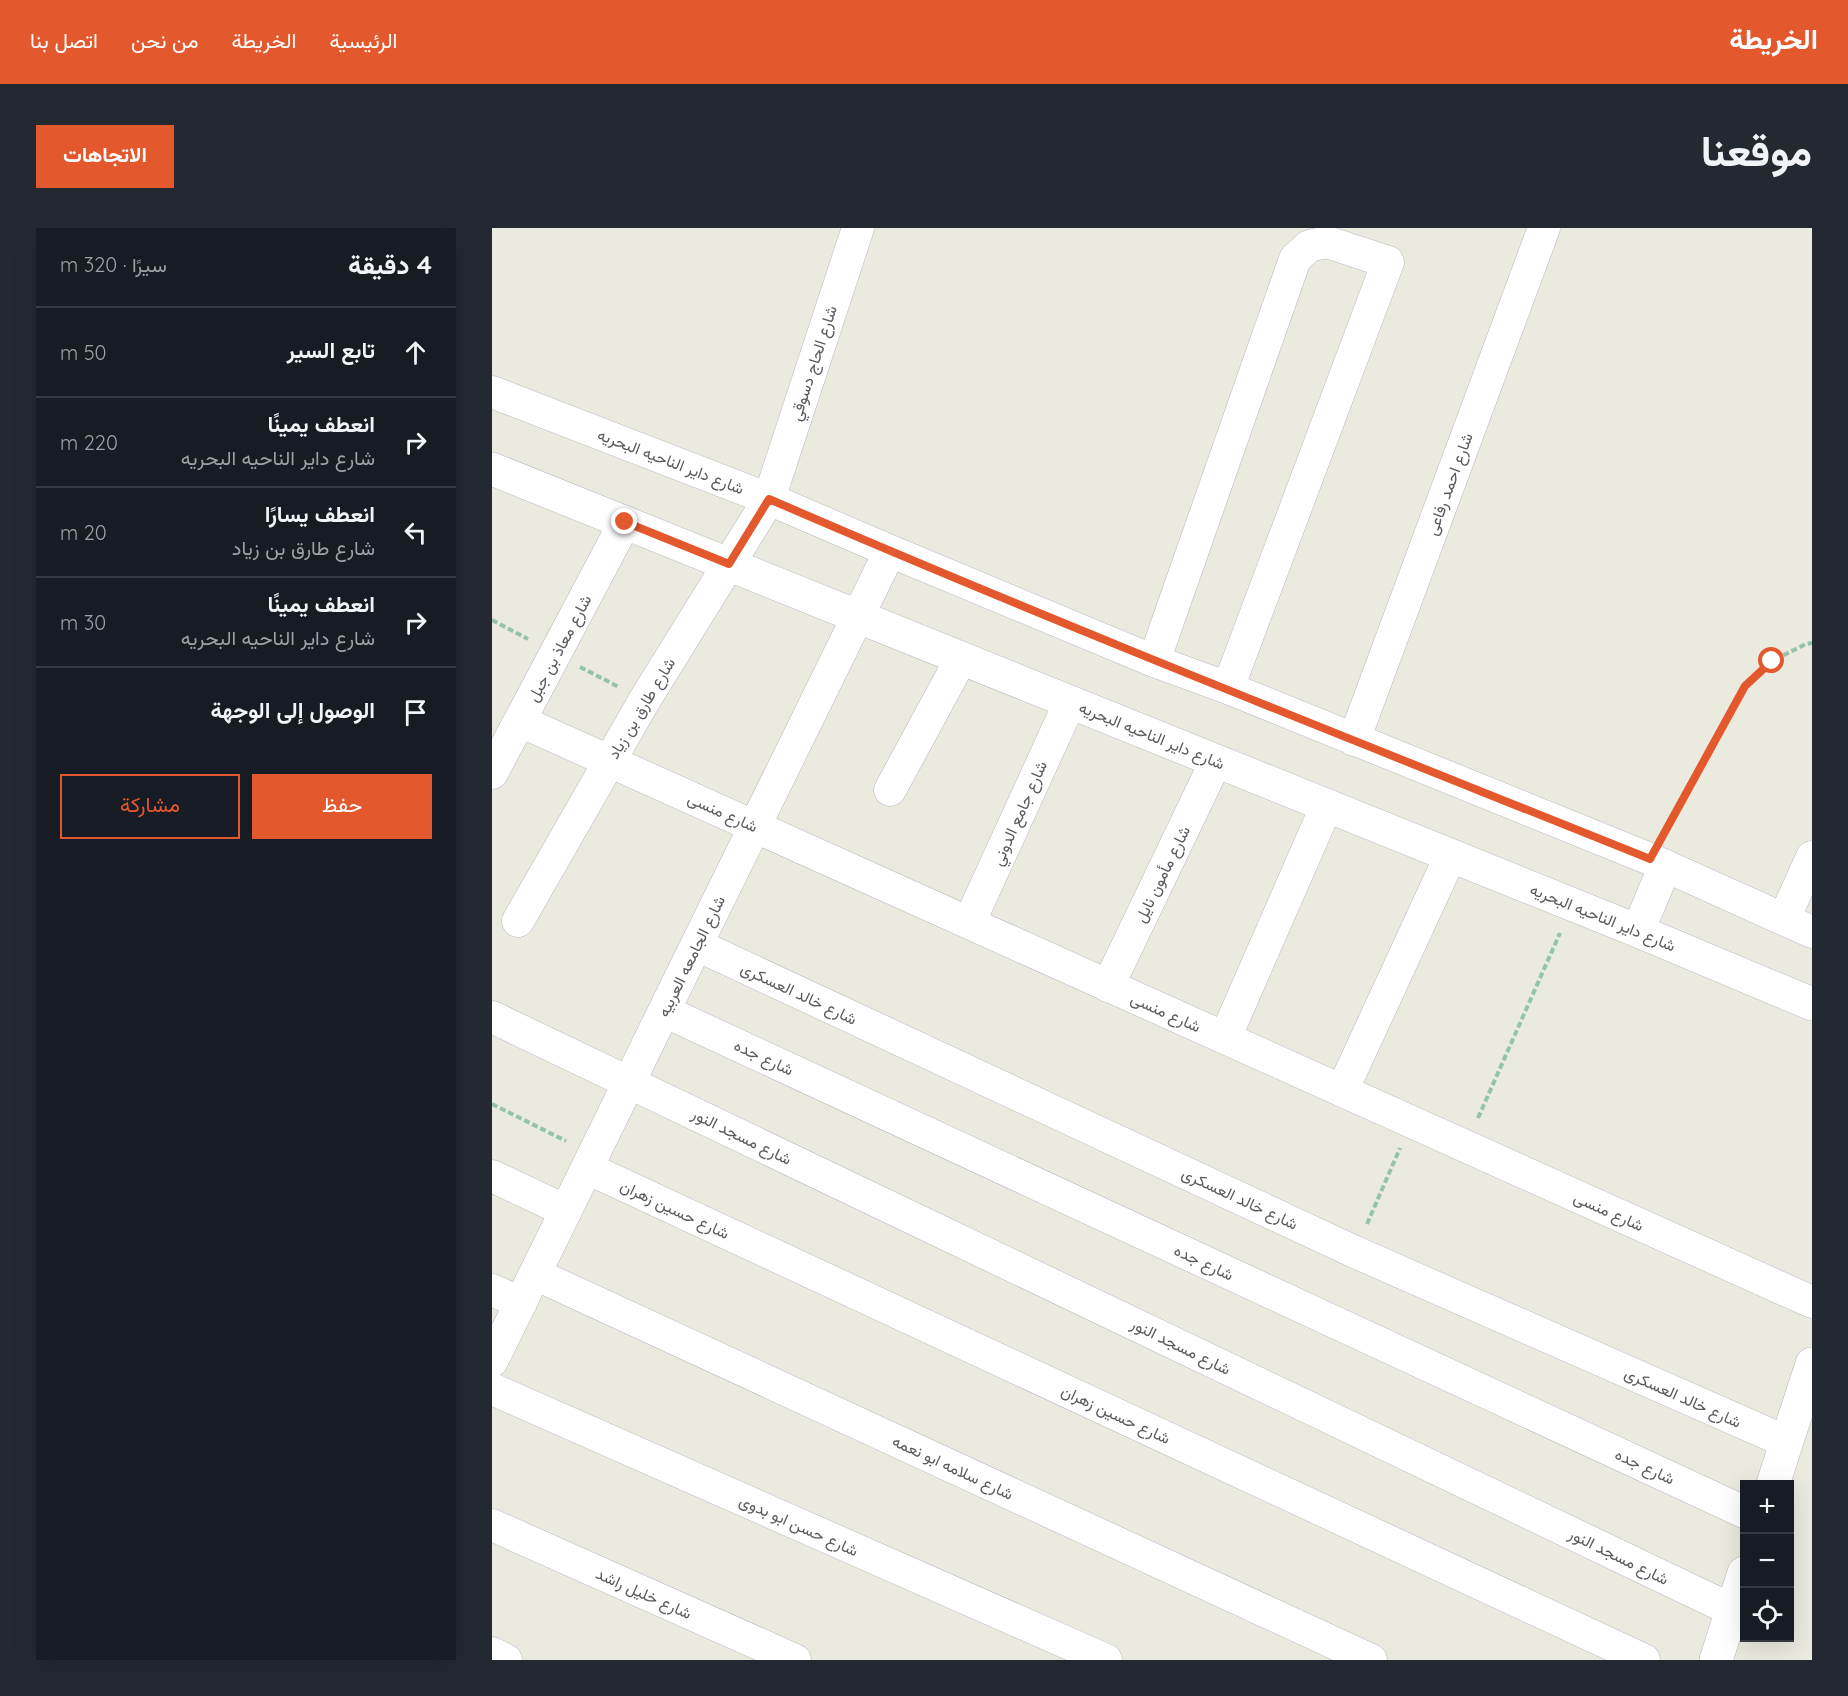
<!DOCTYPE html>
<html lang="ar">
<head>
<meta charset="utf-8">
<style>
	:root { --surface:#171b24; --page:#242831; --text:#f1f3f6; --muted:#9ea1a6; --line:#363941; --accent:#e3582d }
	body { margin:0; font-family:Quicksand,Vazirmatn,sans-serif; background:var(--page); color:var(--text); direction:rtl }
	.controls { position:absolute; right:18px; bottom:18px; display:grid; overflow:hidden; border-radius:0px; box-shadow:0 6px 24px #0002 }
	.controls button { width:54px; height:54px; display:grid; place-items:center; padding:0; border:0; border-bottom:2px solid var(--line); background:var(--surface); color:var(--text); font:30px sans-serif }
	.stop { position:absolute; width:18px; height:18px; margin:-14px; border:4px solid #e3582d; border-radius:50%; background:#fff }
	.stop.end { background:#e3582d; border-color:#fff; box-shadow:0 2px 6px #0008 }
	.list { margin:0; padding:0; list-style:none }
	h2 { display:flex; justify-content:space-between; align-items:center; height:78px; margin:0; padding:0 24px; font-size:26px }
	h2 small { font-size:20px; font-weight:400; color:var(--muted) }
	.list li { display:grid; grid-template-columns:39px 1fr auto; gap:18px; align-items:center; box-sizing:border-box; height:90px; padding:0 24px; border-top:2px solid var(--line) }
	.list b { display:block; font-size:22px; white-space:nowrap }
	.list p { margin:0; font-size:20px; white-space:nowrap; color:var(--muted) }
	.list em { font-size:20px; font-style:normal; color:var(--muted) }
	.actions { display:flex; gap:12px; padding:18px 24px }
	.actions a { flex:1; padding:14px 0; border:2px solid var(--accent); border-radius:0px; text-align:center; font-size:21px; color:var(--accent) }
	.actions .main { background:var(--accent); color:#fff }
	.icon { flex:none; width:33px; height:33px; fill:none; stroke:currentColor; stroke-width:2; stroke-linecap:round; stroke-linejoin:round }
	.map { position:relative; flex:none; width:1320px; height:1432px; overflow:hidden; direction:ltr; border-radius:0px }
	header { display:flex; align-items:center; gap:36px; box-sizing:border-box; height:84px; padding:0 30px; background:var(--accent); color:#fff }
	header strong { font-size:28px }
	nav { display:flex; gap:33px; margin-inline-start:auto; font-size:21px }
	.intro { display:flex; align-items:center; justify-content:space-between; box-sizing:border-box; height:144px; padding:0 36px }
	h1 { margin:0; font-size:42px }
	.button { padding:15px 27px; border-radius:0px; background:var(--accent); color:#fff; font-size:21px; font-weight:700 }
	main { display:flex; gap:36px; padding:0 36px }
	aside { flex:1; background:var(--surface); border-radius:0px; box-shadow:0 6px 24px #0002 }
	.map>svg:first-child { display:block }
</style>
</head>
<body>
<header>
<strong>الخريطة</strong>
<nav><a>الرئيسية</a><a>الخريطة</a><a>من نحن</a><a>اتصل بنا</a></nav>
</header>
<div class="intro"><h1>موقعنا</h1><a class="button">الاتجاهات</a></div>
<main>
<div class="map">
<svg width="1320" height="1432" viewBox="0 0 1320 1432">
	<rect width="100%" height="100%" fill="#ebeadf"/>
	<g fill="none" stroke-linecap="round" stroke-linejoin="round">
		<defs>
			<path id="minor" d="M 0,164 L 277,271 L 398,323 L 662,433 L 736,460 L 1158,631 L 1320,704
				M 662,433 L 803,31 L 817,18 L 835,14 L 896,34 L 736,460
				M 28,493 L 1320,1074
				M 862,512 L 1052,0
				M 0,545 L 133,294
				M 398,562 L 469,431
				M 1292,691 L 1320,629
				M 26,693 L 152,473 L 277,271 L 366,0
				M 477,695 L 578,474
				M 205,717 L 863,1024 L 1295,1214
				M 616,758 L 724,533
				M 172,783 L 1252,1284
				M 0,789 L 1240,1382
				M 733,810 L 835,577
				M 850,863 L 959,627
				M 95,940 L 1152,1432
				M 0,948 L 74,983
				M 43,1046 L 879,1432
				M 0,1062 L 29,1075
				M 0,1133 L 398,323
				M 0,1161 L 614,1432
				M 0,1297 L 303,1432
				M 0,1425 L 14,1432"/>
			<path id="tertiary" d="M 0,241 L 1146,703 L 1320,776
				M 1146,703 L 1173,638
				M 1281,1256 L 1320,1136
				M 1224,1432 L 1252,1345"/>
		</defs>
		<use href="#minor" stroke="#b7b8be" stroke-width="33"/>
		<use href="#tertiary" stroke="#b7b8be" stroke-width="34"/>
		<path stroke="#95c3a9" stroke-width="4" stroke-dasharray="6 3" stroke-linecap="butt" d="M 0,392 L 36,411
			M 88,439 L 127,459
			M 1173,604 L 1253,458 L 1280,433 L 1314,416 L 1320,415
			M 0,876 L 74,913
			M 986,890 L 1068,705
			M 875,996 L 908,920"/>
		<use href="#minor" stroke="#fff" stroke-width="32"/>
		<use href="#tertiary" stroke="#fff" stroke-width="33"/>
	</g>
	<g fill="none" stroke-linecap="round" stroke-linejoin="round">
		<path stroke="#e3582d" stroke-width="8" d="M 133,294 L 237,336 L 277,271 C 568,397 864,513 1158,631 L 1253,458 L 1280,433"/>
	</g>
	<g text-anchor="middle" dominant-baseline="central" stroke-width="4.5" stroke-linejoin="round" paint-order="stroke">
		<g font-size="16" fill="#585a60" stroke="#fff">
			<text transform="translate(321 135) rotate(-72)">شارع الحاج دسوقي</text>
			<text transform="translate(179 233) rotate(21)">شارع داير الناحيه البحريه</text>
			<text transform="translate(957 256) rotate(-70)">شارع احمد رفاعى</text>
			<text transform="translate(67 420) rotate(-62)">شارع معاذ بن جبل</text>
			<text transform="translate(149 480) rotate(-59)">شارع طارق بن زياد</text>
			<text transform="translate(660 507) rotate(22)">شارع داير الناحيه البحريه</text>
			<text transform="translate(231 584) rotate(24)">شارع منسى</text>
			<text transform="translate(527 585) rotate(-66)">شارع جامع الدوني</text>
			<text transform="translate(670 646) rotate(-64)">شارع مأمون نايل</text>
			<text transform="translate(1111 689) rotate(22)">شارع داير الناحيه البحريه</text>
			<text transform="translate(199 728) rotate(-64)">شارع الجامعه العربيه</text>
			<text transform="translate(307 765) rotate(25)">شارع خالد العسكرى</text>
			<text transform="translate(674 784) rotate(24)">شارع منسى</text>
			<text transform="translate(272 829) rotate(25)">شارع جده</text>
			<text transform="translate(250 908) rotate(26)">شارع مسجد النور</text>
			<text transform="translate(748 970) rotate(25)">شارع خالد العسكرى</text>
			<text transform="translate(183 981) rotate(25)">شارع حسين زهران</text>
			<text transform="translate(1117 983) rotate(24)">شارع منسى</text>
			<text transform="translate(712 1034) rotate(25)">شارع جده</text>
			<text transform="translate(689 1118) rotate(26)">شارع مسجد النور</text>
			<text transform="translate(1191 1169) rotate(24)">شارع خالد العسكرى</text>
			<text transform="translate(624 1186) rotate(25)">شارع حسين زهران</text>
			<text transform="translate(1153 1238) rotate(25)">شارع جده</text>
			<text transform="translate(461 1239) rotate(25)">شارع سلامه ابو نعمه</text>
			<text transform="translate(307 1297) rotate(24)">شارع حسن ابو بدوى</text>
			<text transform="translate(1127 1328) rotate(26)">شارع مسجد النور</text>
			<text transform="translate(152 1365) rotate(24)">شارع خليل راشد</text>
		</g>
	</g>
</svg>
<div class="controls">
<button>+</button>
<button>−</button>
<button><svg class="icon" aria-label="locate" viewBox="0 0 24 24"><circle cx="12" cy="12" r="6"/><path d="M12 2v4M12 18v4M2 12h4M18 12h4"/></svg></button>
</div>
<div class="stop" style="left:1280px;top:433px"></div>
<div class="stop end" style="left:133px;top:294px"></div>
</div>
<aside>
<h2>4 دقيقة<small>سيرًا · 320 m</small></h2>
<ul class="list">
<li><svg class="icon" aria-label="ahead" viewBox="0 0 24 24"><path d="M12 20V5M6 11l6-6 6 6"/></svg><div><b>تابع السير</b></div><em>50 m</em></li>
<li><svg class="icon" aria-label="right" viewBox="0 0 24 24"><path d="M7 20v-9h11M14 6l5 5-5 5"/></svg><div><b>انعطف يمينًا</b><p>شارع داير الناحيه البحريه</p></div><em>220 m</em></li>
<li><svg class="icon" aria-label="left" viewBox="0 0 24 24"><path d="M17 20v-9H6M10 6l-5 5 5 5"/></svg><div><b>انعطف يسارًا</b><p>شارع طارق بن زياد</p></div><em>20 m</em></li>
<li><svg class="icon" aria-label="right" viewBox="0 0 24 24"><path d="M7 20v-9h11M14 6l5 5-5 5"/></svg><div><b>انعطف يمينًا</b><p>شارع داير الناحيه البحريه</p></div><em>30 m</em></li>
<li><svg class="icon" aria-label="arrive" viewBox="0 0 24 24"><path d="M6 21V4h12l-3 4 3 4H6"/></svg><div><b>الوصول إلى الوجهة</b></div></li>
</ul>
<div class="actions"><a class="main">حفظ</a><a>مشاركة</a></div>
</aside>
</main>
</body>
</html>
